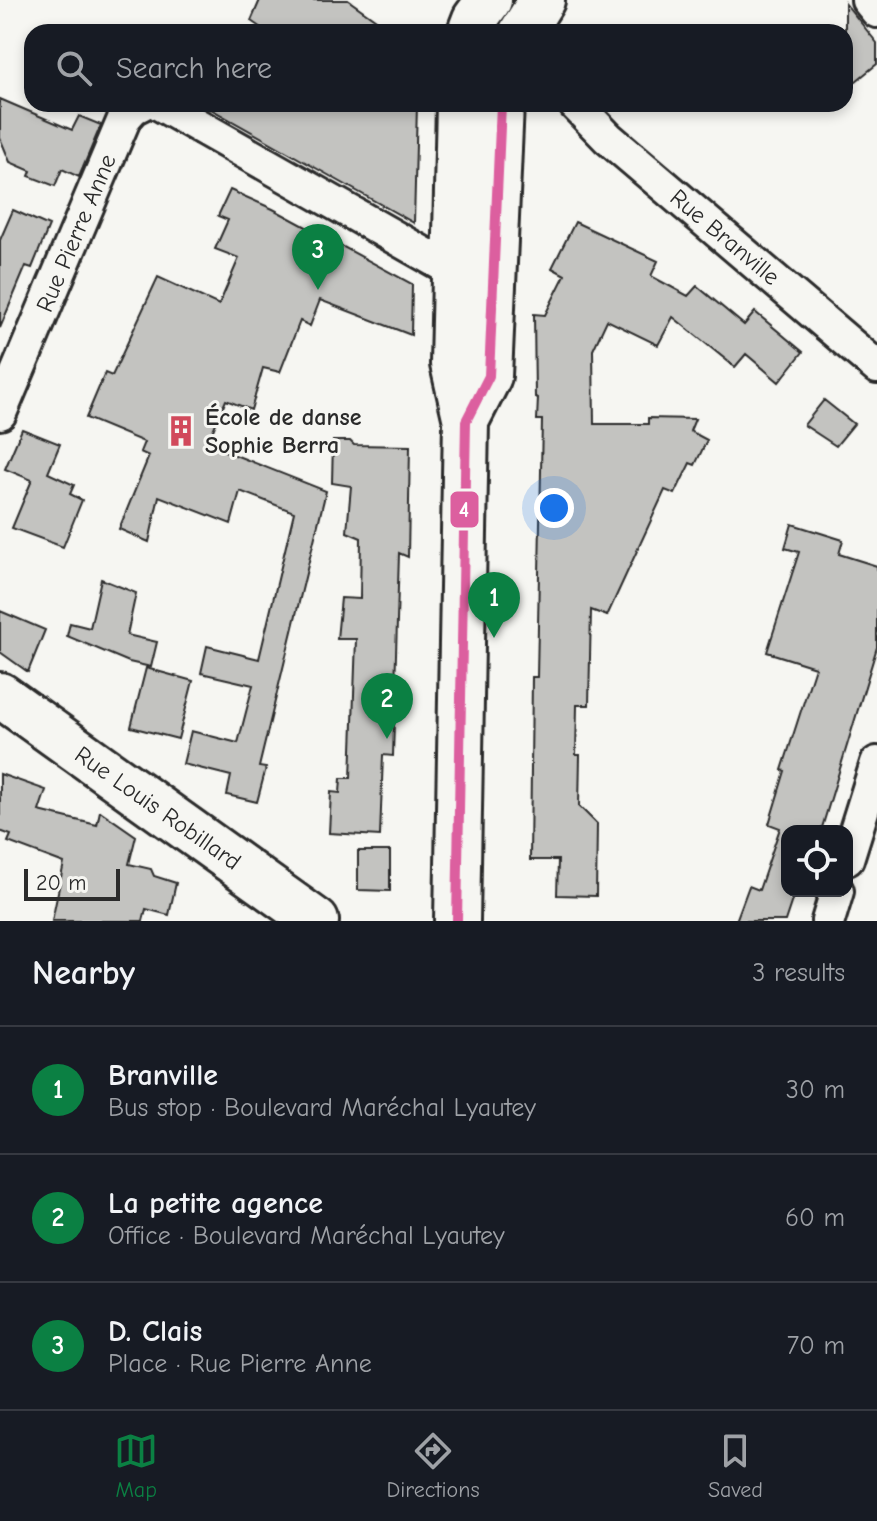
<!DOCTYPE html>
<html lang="en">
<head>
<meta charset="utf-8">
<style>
	:root { --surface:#171b24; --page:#20242c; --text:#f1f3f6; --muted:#9ea1a6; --line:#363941; --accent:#0b8043 }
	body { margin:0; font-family:"Comic Neue",sans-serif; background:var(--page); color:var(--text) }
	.controls { position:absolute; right:24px; bottom:24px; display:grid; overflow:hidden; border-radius:16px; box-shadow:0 4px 12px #0003 }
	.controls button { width:72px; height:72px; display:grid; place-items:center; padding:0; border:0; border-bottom:2px solid var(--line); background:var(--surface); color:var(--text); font:40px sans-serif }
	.scale { position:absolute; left:24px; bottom:20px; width:96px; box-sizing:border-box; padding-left:8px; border:4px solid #2b2b2b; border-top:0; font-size:22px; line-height:28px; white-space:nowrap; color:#2b2b2b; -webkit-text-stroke:6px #f6f6f2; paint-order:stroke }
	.you { position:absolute; left:554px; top:508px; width:28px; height:28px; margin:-20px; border:6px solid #fff; border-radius:50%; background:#1a73e8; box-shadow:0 0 0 12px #1a73e833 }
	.badge { display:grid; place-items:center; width:52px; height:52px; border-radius:50%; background:var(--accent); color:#fff; font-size:26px; font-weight:700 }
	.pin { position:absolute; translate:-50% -66px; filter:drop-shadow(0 2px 4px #0008) }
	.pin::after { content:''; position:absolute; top:42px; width:28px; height:24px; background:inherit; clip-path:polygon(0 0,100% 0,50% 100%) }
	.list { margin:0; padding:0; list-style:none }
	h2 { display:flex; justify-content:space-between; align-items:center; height:104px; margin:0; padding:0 32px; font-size:34px }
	h2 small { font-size:26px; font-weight:400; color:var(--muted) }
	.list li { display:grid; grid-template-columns:52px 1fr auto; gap:24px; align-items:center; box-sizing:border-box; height:128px; padding:0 32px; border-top:2px solid var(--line) }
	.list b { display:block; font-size:30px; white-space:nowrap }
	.list p { margin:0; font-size:26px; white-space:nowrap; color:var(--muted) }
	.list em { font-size:26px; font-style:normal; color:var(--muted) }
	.icon { flex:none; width:44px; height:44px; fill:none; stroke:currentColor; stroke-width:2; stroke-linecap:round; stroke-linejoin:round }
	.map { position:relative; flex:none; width:877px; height:921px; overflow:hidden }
	.search { position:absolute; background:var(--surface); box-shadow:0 4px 12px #0003; left:24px; right:24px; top:24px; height:88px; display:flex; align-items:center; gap:20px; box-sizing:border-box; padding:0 28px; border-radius:24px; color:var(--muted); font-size:30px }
	.sheet { height:488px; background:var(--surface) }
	nav { display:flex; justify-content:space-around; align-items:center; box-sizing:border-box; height:112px; border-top:2px solid var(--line); background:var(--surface); font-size:22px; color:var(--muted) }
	nav a { display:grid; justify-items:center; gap:4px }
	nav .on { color:var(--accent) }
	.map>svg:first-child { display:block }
</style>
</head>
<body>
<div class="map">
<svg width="877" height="921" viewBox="0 0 877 921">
	<rect width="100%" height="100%" fill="#f6f6f2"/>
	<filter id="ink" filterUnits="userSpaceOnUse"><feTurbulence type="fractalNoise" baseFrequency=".0125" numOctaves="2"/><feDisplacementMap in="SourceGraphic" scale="16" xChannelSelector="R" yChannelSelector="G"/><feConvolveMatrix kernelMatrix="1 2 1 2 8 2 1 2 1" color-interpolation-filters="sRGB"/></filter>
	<g filter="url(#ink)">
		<path fill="#c3c3c0" stroke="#2b2b2b" stroke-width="2" d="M 260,0 L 348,0 L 393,32 L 267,32 L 251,21 Z
			M 845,3 L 877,43 L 877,64 L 845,90 Z
			M 0,99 L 72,130 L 79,116 L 101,125 L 79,177 L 62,169 L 55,186 L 29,176 L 31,171 L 10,162 L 0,138 Z
			M 202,104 L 417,104 L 414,223 L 330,176 Z
			M 230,190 L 273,209 L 412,284 L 411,335 L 320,300 L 310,326 L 300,321 L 280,372 L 263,368 L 251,410 L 226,400 L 207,444 L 326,491 L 259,767 L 266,768 L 257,802 L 227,795 L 231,776 L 183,764 L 191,731 L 238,743 L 253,685 L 201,673 L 207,646 L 259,659 L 294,512 L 240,491 L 231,524 L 159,496 L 149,542 L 119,529 L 149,456 L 140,452 L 144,442 L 86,418 L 105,373 L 112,376 L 158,277 L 219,305 L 239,258 L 215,249 L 228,220 L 218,216 Z
			M 13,210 L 49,226 L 32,268 L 26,266 L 0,328 L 0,240 Z
			M 575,222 L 658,261 L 651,276 L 688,296 L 697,286 L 744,325 L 755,312 L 803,352 L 779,382 L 746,354 L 735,367 L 673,317 L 658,345 L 607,320 L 593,350 L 594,424 L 648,424 L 648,418 L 695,419 L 690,431 L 707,440 L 695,465 L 690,463 L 675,494 L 665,490 L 607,616 L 591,610 L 589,705 L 577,705 L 576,755 L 580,755 L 579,806 L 597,824 L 596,896 L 557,895 L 558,860 L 530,860 L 532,677 L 537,677 L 542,420 L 537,420 L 538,398 L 535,397 L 534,314 L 545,315 L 565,275 L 552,268 Z
			M 824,400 L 854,424 L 836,446 L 804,425 Z
			M 22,429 L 60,444 L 48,473 L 74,485 L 70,494 L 82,500 L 63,547 L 12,528 L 32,480 L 5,469 Z
			M 333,441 L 350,441 L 354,445 L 410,446 L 408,557 L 399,553 L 393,756 L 383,755 L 380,836 L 329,833 L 331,792 L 340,793 L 341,778 L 351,778 L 356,639 L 337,639 L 341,598 L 360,599 L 361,538 L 347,532 L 351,486 L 332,483 Z
			M 792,524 L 843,540 L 839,554 L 877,566 L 877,647 L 821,831 L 787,830 L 787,891 L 795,891 L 785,921 L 736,921 L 749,886 L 759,890 L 780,828 L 769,824 L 785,771 L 782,770 L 815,667 L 767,652 L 799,552 L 785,548 Z
			M 101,579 L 136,593 L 127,635 L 157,642 L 151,667 L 129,662 L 67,636 L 70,623 L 90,628 Z
			M 0,611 L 45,630 L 28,672 L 0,652 Z
			M 146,668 L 193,681 L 178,739 L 131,727 Z
			M 0,774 L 46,790 L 39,811 L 97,825 L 100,811 L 136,836 L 129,864 L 151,869 L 154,876 L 176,883 L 169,915 L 146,909 L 143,921 L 52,921 L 64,863 L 8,842 L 11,835 L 0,831 Z
			M 358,851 L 390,851 L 390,891 L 358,890 Z"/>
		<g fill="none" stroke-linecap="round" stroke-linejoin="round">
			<defs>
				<path id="street" d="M 868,0 L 877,11
					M 160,104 L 470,280
					M 575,104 L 608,138 L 877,367
					M 0,413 L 125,117 L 133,108 L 141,104
					M 847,859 L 877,763
					M 828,921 L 837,891"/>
				<path id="secondary" d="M 470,32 L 475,19 L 489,0
					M 522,32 L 542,0
					M 466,421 L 489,376 L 501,104
					M 0,695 L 316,921
					M 457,921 L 466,421 L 453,364 L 459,104"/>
			</defs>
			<use href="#street" stroke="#2b2b2b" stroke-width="38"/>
			<use href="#secondary" stroke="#2b2b2b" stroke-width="50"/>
			<use href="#street" stroke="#f6f6f2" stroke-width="32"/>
			<use href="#secondary" stroke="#f6f6f2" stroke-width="44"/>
			<defs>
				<path id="bus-1" d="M 457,921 L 466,421 L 489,376 L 501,104"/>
			</defs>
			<use href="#bus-1" stroke="#f6f6f2" stroke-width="16"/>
			<use href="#bus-1" stroke="#dc5f9f" stroke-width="10"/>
		</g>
	</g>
	<defs>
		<symbol id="building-bare" viewBox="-9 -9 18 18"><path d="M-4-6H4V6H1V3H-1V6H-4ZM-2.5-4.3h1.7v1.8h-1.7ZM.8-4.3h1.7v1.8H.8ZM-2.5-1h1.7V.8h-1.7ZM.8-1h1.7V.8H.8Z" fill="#d1495b" stroke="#f6f6f2" stroke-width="2.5" paint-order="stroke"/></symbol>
	</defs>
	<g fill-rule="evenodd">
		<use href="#building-bare" x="159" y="409" width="44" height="44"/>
	</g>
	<g text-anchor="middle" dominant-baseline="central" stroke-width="6" stroke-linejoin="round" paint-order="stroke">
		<g font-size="24" fill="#2b2b2b" stroke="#f6f6f2">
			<text transform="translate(76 233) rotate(-67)">Rue Pierre Anne</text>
			<text transform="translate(725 237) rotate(40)">Rue Branville</text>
			<text transform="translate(158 808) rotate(35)">Rue Louis Robillard</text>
		</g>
		<g font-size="24" font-weight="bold" fill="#2b2b2b" stroke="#f6f6f2" text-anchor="start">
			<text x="205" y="417">École de danse<tspan x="205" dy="28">Sophie Berra</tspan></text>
		</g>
	</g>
	<rect stroke="#f6f6f2" stroke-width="3" x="449" y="490" width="31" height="39" rx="8" fill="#dc5f9f"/>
	<g font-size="22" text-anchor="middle" font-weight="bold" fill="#fff">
		<text x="464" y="517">4</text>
	</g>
</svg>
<div class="controls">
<button><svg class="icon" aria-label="locate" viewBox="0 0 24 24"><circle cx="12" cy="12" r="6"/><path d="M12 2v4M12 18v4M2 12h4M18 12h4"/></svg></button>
</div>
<div class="scale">20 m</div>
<div class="you"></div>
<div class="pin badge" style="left:494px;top:638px">1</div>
<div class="pin badge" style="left:387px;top:739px">2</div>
<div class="pin badge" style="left:318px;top:290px">3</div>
<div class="search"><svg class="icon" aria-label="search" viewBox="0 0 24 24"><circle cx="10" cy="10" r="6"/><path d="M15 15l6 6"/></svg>Search here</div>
</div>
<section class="sheet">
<h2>Nearby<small>3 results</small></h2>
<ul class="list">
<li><span class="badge">1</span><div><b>Branville</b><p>Bus stop · Boulevard Maréchal Lyautey</p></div><em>30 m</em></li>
<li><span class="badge">2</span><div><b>La petite agence</b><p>Office · Boulevard Maréchal Lyautey</p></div><em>60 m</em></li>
<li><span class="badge">3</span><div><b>D. Clais</b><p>Place · Rue Pierre Anne</p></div><em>70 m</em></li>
</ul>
</section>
<nav>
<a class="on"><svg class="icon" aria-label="map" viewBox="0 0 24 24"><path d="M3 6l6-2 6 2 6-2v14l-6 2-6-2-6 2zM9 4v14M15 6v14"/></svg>Map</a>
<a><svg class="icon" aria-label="directions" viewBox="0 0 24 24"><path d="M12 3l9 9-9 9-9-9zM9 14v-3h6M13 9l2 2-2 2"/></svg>Directions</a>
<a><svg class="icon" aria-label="saved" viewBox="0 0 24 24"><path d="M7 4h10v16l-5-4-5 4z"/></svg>Saved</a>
</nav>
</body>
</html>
